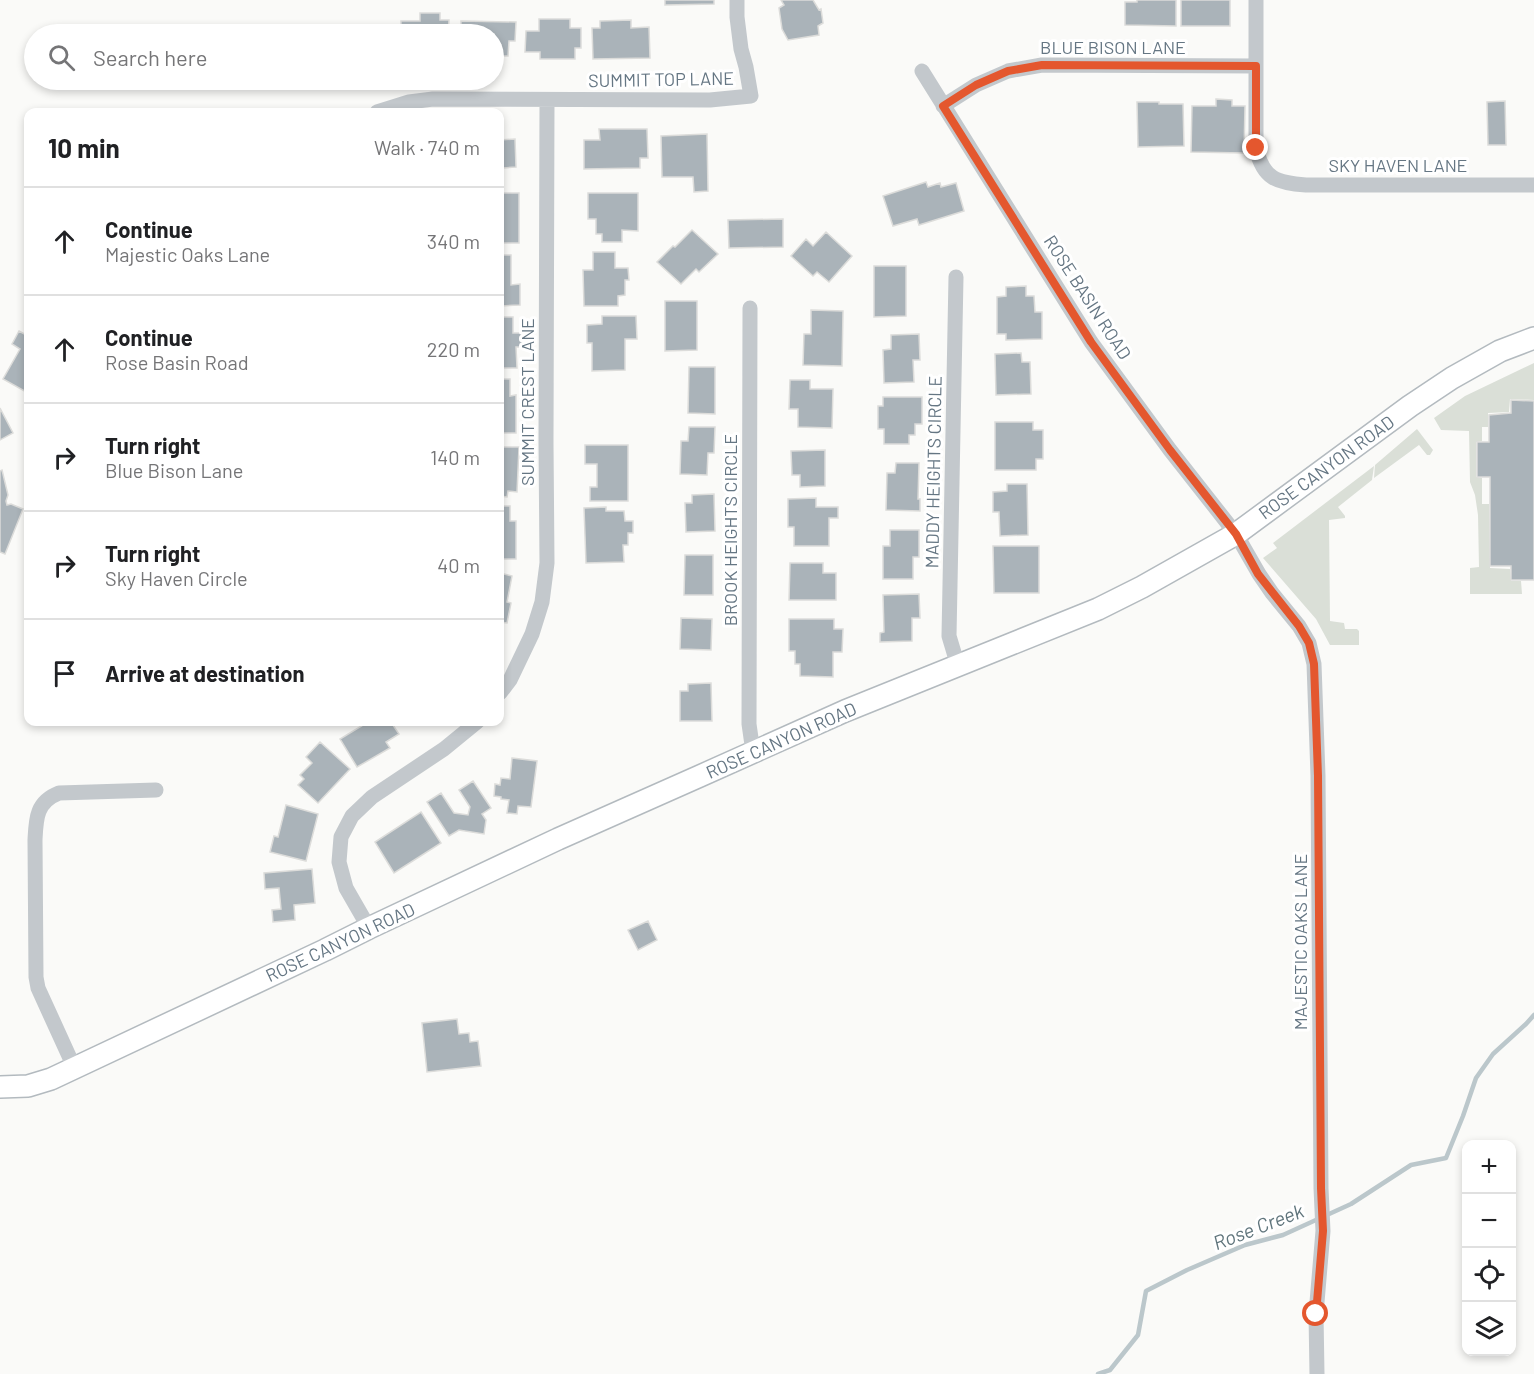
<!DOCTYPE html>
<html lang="en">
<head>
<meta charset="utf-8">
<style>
	:root { --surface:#fff; --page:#f2f2f2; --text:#202124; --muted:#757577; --line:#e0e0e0 }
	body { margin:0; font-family:Barlow,sans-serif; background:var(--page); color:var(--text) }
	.controls { position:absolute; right:18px; bottom:18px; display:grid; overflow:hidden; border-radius:12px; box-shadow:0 3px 9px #0003 }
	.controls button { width:54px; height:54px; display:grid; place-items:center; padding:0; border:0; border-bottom:2px solid var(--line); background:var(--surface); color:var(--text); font:30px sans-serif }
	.stop { position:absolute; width:18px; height:18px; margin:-14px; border:4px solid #e4572e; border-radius:50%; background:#fff }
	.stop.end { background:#e4572e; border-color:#fff; box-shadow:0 2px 6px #0008 }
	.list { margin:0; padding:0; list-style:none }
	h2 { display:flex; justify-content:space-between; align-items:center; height:78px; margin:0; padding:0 24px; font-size:26px }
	h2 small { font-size:20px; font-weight:400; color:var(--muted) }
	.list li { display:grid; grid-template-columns:39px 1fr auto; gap:18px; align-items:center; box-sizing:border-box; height:108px; padding:0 24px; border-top:2px solid var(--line) }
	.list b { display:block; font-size:22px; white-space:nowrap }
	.list p { margin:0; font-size:20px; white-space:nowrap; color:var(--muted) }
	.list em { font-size:20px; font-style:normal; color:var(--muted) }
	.icon { flex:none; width:33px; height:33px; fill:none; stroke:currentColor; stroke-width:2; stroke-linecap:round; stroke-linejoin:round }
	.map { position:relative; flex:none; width:1534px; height:1374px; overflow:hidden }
	.search { position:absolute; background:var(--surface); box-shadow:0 3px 9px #0003; left:24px; top:24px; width:480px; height:66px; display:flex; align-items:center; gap:15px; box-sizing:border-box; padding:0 21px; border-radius:33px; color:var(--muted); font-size:22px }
	.panel { position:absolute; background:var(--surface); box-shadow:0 3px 9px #0003; left:24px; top:108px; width:480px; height:618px; border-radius:12px }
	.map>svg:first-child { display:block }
</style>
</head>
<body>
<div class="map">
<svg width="1534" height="1374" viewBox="0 0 1534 1374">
	<rect width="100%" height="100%" fill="#fafaf8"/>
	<path fill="#dadfd7" d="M 1534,363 L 1534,400 L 1510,399 L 1509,412 L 1488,413 L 1488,427 L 1482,427 L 1482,441 L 1476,442 L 1476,477 L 1482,478 L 1482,504 L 1489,504 L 1490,568 L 1510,569 L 1511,581 L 1521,581 L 1522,594 L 1470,594 L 1470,568 L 1479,567 L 1478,515 L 1475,495 L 1470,482 L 1469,431 L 1441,430 L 1434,418 L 1465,396 Z
		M 1417,429 L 1433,450 L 1430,455 L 1427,455 L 1419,445 L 1374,478 L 1375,465 Z
		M 1374,466 L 1372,480 L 1338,507 L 1345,516 L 1345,518 L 1329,520 L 1330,621 L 1344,623 L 1345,629 L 1357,629 L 1359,631 L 1359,645 L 1330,645 L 1316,619 L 1263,558 L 1277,548 L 1273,543 Z"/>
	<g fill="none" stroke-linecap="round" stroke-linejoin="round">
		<path stroke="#bbc7cb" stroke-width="4.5" d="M 1098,1374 L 1110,1370 L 1138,1335 L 1146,1291 L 1187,1270 L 1245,1245 L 1283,1235 L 1351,1204 L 1411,1165 L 1446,1158 L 1463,1116 L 1476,1078 L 1493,1054 L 1526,1024 L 1534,1015"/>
	</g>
	<path fill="#aab3b9" stroke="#dcdcda" stroke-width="1.5" d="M 665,0 L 714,0 L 714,4 L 665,5 Z
		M 781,0 L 813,0 L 819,10 L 821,9 L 823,23 L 818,26 L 819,35 L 788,40 L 782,29 L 779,8 L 784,5 Z
		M 1137,0 L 1176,0 L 1176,26 L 1125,25 L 1125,2 L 1137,2 Z
		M 1181,0 L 1230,0 L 1230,26 L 1181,26 Z
		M 420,13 L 440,13 L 440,20 L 449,20 L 448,34 L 401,34 L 401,21 L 420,21 Z
		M 539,19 L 570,19 L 570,28 L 581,28 L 581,48 L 575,48 L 575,59 L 540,59 L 540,52 L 525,52 L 526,31 L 539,31 Z
		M 631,20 L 631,28 L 649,27 L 650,58 L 593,59 L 592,28 L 600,28 L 600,21 Z
		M 461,21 L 516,22 L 515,41 L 509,41 L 508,56 L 494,56 L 494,34 L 461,34 Z
		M 1216,99 L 1232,100 L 1232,106 L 1245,106 L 1244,153 L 1191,152 L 1192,106 L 1216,106 Z
		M 1505,101 L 1506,145 L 1488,145 L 1487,102 Z
		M 1137,102 L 1159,102 L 1159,104 L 1183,104 L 1184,146 L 1138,147 Z
		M 599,129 L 647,129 L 648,158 L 640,158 L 640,168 L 584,169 L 584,140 L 600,140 Z
		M 707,134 L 708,191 L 694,192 L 693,177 L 662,177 L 661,136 Z
		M 515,139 L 516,167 L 503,168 L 503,174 L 500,174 L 500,140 Z
		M 926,182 L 928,187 L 940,183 L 941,187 L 956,183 L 964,211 L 919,225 L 917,219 L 893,226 L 883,196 Z
		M 500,193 L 519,193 L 519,243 L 500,243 Z
		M 588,193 L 638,193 L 638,231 L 622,230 L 622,242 L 602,242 L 602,234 L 596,234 L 596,219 L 588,219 Z
		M 783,219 L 783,247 L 729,248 L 728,220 Z
		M 692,230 L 718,254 L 699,272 L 696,269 L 681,284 L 657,262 L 673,246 L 675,247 Z
		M 826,232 L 852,256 L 829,282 L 817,272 L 813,276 L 791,256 L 806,239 L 813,246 Z
		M 593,252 L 615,252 L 615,268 L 628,268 L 629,280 L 625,280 L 625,295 L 618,296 L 618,306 L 584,306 L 583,270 L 593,270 Z
		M 500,255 L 511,255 L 511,285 L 520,284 L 520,305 L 500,306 Z
		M 874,266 L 906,266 L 906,316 L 874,317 Z
		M 1026,286 L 1026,296 L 1034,296 L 1035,312 L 1042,312 L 1042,339 L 1006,340 L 1006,334 L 997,334 L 997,297 L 1006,296 L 1006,287 Z
		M 665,301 L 697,301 L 697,350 L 665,351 Z
		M 811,310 L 843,311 L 842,366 L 803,365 L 804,334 L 811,334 Z
		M 602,316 L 636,316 L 637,339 L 625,339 L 625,370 L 592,371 L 592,343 L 587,343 L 587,325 L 602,324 Z
		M 500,317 L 513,317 L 513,333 L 522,333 L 523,347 L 516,347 L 517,368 L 500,368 Z
		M 19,331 L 28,336 L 28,393 L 3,379 L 20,349 L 12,344 Z
		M 919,334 L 920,360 L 913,360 L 914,382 L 884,383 L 883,350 L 891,349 L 891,335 Z
		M 1021,353 L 1022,362 L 1030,362 L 1031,394 L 996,395 L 995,354 Z
		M 689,367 L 715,367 L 715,414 L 688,413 Z
		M 500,379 L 510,379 L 510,396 L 516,395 L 516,433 L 500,433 Z
		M 790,380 L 810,380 L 810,389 L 833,389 L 832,428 L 798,427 L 798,409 L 789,409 Z
		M 883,397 L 922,397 L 922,424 L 915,424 L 915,435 L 909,435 L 909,444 L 884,444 L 884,429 L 878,429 L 878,406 L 883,406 Z
		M 1511,400 L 1534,401 L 1534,580 L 1511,580 L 1511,566 L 1490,566 L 1490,477 L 1477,477 L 1477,442 L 1489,442 L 1489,415 L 1511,413 Z
		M 0,408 L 13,433 L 0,440 Z
		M 995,422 L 1033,422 L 1033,430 L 1043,430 L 1043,459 L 1036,459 L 1036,470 L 995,470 Z
		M 689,427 L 715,427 L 714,453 L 708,453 L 707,475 L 680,474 L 681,441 L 688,441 Z
		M 585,445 L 628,445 L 628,501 L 590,501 L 590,487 L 597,487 L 597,464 L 585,464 Z
		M 500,447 L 519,447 L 517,492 L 508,491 L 507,497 L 500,496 Z
		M 825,450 L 825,486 L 800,487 L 800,475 L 792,475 L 791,451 Z
		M 896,463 L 919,463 L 918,499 L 920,499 L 920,511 L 886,510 L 887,473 L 895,473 Z
		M 2,470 L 8,495 L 6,501 L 7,505 L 11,504 L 23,509 L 5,554 L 0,552 L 0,471 Z
		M 1007,484 L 1027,484 L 1028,535 L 1000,536 L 999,512 L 993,512 L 993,492 L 1007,491 Z
		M 714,494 L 715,531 L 686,532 L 685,503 L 692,503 L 692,495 Z
		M 816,498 L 816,507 L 838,507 L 838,518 L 829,518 L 829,546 L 794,546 L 794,527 L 788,527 L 788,499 Z
		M 500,506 L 510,506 L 510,521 L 516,521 L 516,559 L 500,559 Z
		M 606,507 L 606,511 L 624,511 L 625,521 L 633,521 L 633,533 L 628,533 L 628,545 L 623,545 L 624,562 L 586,563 L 584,508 Z
		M 890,530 L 919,530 L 919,557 L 913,557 L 913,579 L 883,579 L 883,546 L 890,546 Z
		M 993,546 L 1039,546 L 1039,593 L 994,593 Z
		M 685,555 L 713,555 L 713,595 L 684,595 Z
		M 790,563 L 823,563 L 823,573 L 836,573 L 836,600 L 789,600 Z
		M 500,573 L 512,576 L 507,602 L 511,603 L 507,623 L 500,622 Z
		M 919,594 L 920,618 L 912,618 L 912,641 L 880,642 L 880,633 L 884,632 L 883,595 Z
		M 681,618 L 712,619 L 711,650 L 680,649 Z
		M 789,619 L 834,619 L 834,629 L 843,629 L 842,652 L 833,652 L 833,677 L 800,676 L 800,664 L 795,664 L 795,651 L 789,651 Z
		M 711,683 L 712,721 L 680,721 L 680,691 L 688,691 L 688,684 Z
		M 367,722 L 391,722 L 399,734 L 386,742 L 390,748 L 357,767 L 340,739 L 368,722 Z
		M 320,742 L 350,769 L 318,803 L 298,785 L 304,779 L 300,775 L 312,763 L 306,757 Z
		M 512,758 L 537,761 L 531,807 L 518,806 L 517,814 L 507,813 L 509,800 L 501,799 L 501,797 L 494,796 L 495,784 L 500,785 L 501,778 L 510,779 Z
		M 473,781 L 491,808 L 482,814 L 486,820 L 484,834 L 459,830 L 449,836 L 427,802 L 441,793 L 454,813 L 468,815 L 470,807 L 459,790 Z
		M 286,805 L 318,814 L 306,861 L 270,852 L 274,836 L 278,837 Z
		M 421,812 L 441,843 L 394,873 L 375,842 Z
		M 312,869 L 315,903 L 294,905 L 295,920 L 273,922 L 272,910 L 281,909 L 279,888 L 265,889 L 264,873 Z
		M 648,921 L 657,940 L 638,950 L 628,930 Z
		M 457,1019 L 459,1034 L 469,1033 L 470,1042 L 478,1041 L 481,1066 L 427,1072 L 422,1023 Z"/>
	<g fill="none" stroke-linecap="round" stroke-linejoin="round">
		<defs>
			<path id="secondary" d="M 0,1087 L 28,1086 L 51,1079 L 325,950 L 369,928 L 558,839 L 700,776 L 845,711 L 1098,609 L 1142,587 L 1236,534 L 1410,406 L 1452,378 L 1500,351 L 1534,338"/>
		</defs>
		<use href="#secondary" stroke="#b3babf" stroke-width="24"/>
		<path stroke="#c3c8cc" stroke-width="15" d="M 1256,0 L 1256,148 C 1263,179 1277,183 1306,185 L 1534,185
			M 922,71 L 1091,342 L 1170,450 L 1236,534 L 1259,574 L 1272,593 L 1299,626 L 1309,643 L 1314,664 L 1318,776 L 1321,1188 L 1323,1231 L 1316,1314 L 1317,1374
			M 943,106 L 976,85 L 1008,71 L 1042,65 L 1256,66
			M 377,112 L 409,102 L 433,99 L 710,100 L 751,96 L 746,67 L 741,49 L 737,17 L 737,0
			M 956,277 L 949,636 L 958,666
			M 750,308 L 749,724 L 753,752
			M 500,693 L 510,680 L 532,634 L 542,602 L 547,563 L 546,443 L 547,100
			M 369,928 L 346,888 L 339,862 L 341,837 L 352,816 L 372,797 L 444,749 L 477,722
			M 74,1067 L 38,988 L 36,977 L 35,840 C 36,819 36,802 59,793 L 156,790"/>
		<use href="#secondary" stroke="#fff" stroke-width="21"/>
	</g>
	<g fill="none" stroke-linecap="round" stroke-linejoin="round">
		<path stroke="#e4572e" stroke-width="8" d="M 1256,148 L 1256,66 L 1042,65 L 1008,71 L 976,85 L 943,106 L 1091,342 L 1170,450 L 1236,534 L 1258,574 L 1299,626 L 1309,643 L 1314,664 L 1318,776 L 1321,1188 L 1323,1231 L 1316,1314"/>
	</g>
	<g text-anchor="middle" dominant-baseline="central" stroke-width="6" stroke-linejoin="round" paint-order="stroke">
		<g font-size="18" fill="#657683" stroke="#fff">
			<text x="1113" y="47">BLUE BISON LANE</text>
			<text transform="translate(661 79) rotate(-1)">SUMMIT TOP LANE</text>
			<text x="1398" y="165">SKY HAVEN LANE</text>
			<text transform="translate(1088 297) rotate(57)">ROSE BASIN ROAD</text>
			<text transform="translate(527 402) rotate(-90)">SUMMIT CREST LANE</text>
			<text transform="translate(1326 467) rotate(-36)">ROSE CANYON ROAD</text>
			<text transform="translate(933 472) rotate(-89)">MADDY HEIGHTS CIRCLE</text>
			<text transform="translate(730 530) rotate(-90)">BROOK HEIGHTS CIRCLE</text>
			<text transform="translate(781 740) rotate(-24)">ROSE CANYON ROAD</text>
			<text transform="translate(340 942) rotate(-25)">ROSE CANYON ROAD</text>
			<text transform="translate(1300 942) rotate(-90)">MAJESTIC OAKS LANE</text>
		</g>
		<g font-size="20" font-style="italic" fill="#60757c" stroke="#fff">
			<text transform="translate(1258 1226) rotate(-21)">Rose Creek</text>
		</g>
	</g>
</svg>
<div class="controls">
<button>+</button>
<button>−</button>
<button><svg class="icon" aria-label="locate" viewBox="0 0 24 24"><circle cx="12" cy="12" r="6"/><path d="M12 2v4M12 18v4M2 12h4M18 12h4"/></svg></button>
<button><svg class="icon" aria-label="layers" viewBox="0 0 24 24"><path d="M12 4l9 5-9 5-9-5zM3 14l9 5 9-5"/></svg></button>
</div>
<div class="stop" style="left:1316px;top:1314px"></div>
<div class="stop end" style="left:1256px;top:148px"></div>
<div class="search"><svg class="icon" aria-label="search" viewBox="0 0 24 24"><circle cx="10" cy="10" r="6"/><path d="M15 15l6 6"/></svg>Search here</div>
<section class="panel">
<h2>10 min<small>Walk · 740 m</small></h2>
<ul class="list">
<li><svg class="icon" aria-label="ahead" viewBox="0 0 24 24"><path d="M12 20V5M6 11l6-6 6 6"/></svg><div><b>Continue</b><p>Majestic Oaks Lane</p></div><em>340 m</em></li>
<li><svg class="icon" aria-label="ahead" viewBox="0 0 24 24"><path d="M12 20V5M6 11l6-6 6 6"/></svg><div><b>Continue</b><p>Rose Basin Road</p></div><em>220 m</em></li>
<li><svg class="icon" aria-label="right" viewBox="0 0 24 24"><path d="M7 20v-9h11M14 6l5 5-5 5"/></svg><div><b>Turn right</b><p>Blue Bison Lane</p></div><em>140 m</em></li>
<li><svg class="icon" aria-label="right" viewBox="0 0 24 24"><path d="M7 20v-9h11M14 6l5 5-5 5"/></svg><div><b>Turn right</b><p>Sky Haven Circle</p></div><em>40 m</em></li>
<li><svg class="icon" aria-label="arrive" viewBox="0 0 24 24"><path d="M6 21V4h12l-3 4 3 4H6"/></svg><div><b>Arrive at destination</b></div></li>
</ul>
</section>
</div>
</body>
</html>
